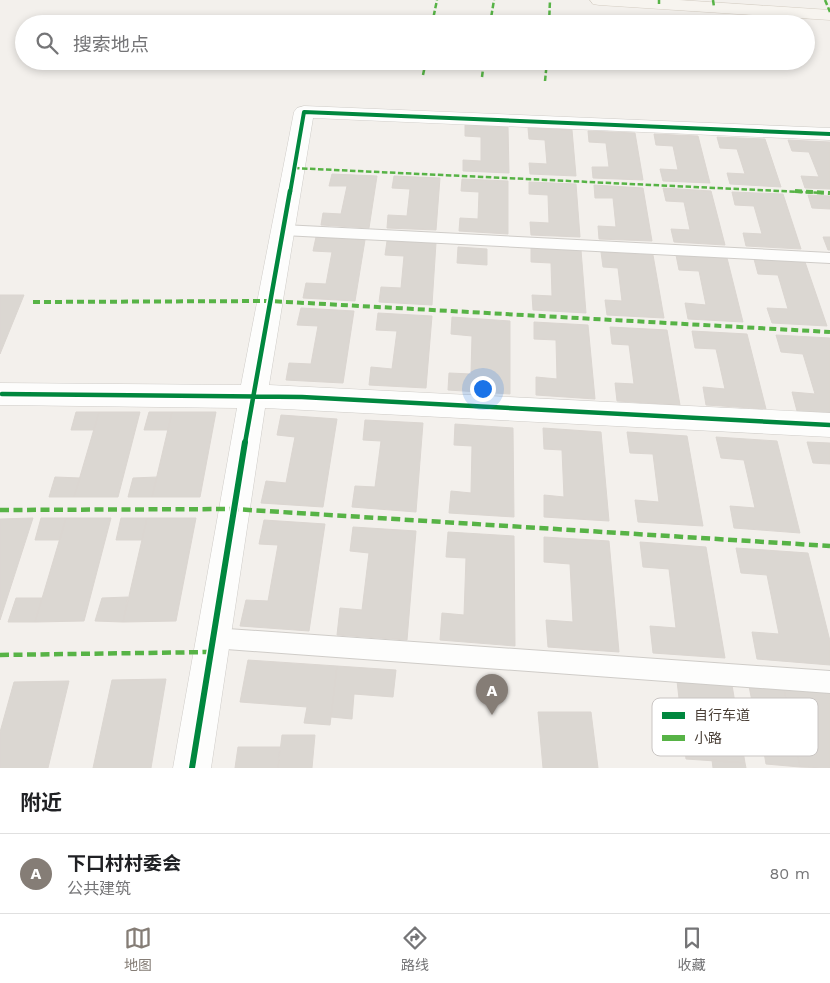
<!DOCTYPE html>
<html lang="zh">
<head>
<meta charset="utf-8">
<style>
	:root { --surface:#fff; --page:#f6f6f6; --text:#202124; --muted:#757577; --line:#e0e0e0; --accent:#857d76 }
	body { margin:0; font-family:"Work Sans","Noto Sans SC",sans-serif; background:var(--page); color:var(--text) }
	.you { position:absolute; left:482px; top:388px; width:18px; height:18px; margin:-12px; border:4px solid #fff; border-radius:50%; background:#1a73e8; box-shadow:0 0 0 8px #1a73e833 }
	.badge { display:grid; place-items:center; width:32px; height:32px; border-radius:50%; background:var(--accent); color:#fff; font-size:16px; font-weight:700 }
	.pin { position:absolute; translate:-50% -41px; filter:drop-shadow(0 1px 2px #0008) }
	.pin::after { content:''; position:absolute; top:26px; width:18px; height:15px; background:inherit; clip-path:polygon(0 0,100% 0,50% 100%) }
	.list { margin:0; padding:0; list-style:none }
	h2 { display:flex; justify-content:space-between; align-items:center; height:65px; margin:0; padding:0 20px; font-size:21px }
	h2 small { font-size:16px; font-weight:400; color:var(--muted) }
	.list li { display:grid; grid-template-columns:32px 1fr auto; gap:15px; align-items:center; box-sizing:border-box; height:80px; padding:0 20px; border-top:1px solid var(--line) }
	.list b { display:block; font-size:19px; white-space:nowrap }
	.list p { margin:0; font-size:16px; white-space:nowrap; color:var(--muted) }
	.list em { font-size:16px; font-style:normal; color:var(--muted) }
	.icon { flex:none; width:28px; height:28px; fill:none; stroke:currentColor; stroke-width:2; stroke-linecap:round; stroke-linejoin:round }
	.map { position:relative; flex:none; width:830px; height:768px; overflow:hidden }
	.search { position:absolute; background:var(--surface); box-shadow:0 2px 8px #0003; left:15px; right:15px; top:15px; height:55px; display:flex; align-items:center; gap:12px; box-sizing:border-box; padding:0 18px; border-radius:28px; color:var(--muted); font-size:19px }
	.sheet { height:145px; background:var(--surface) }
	nav { display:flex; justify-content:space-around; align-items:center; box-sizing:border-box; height:70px; border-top:1px solid var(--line); background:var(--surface); font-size:14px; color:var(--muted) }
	nav a { display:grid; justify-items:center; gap:2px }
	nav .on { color:var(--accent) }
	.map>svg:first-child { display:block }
</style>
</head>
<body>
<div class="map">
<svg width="830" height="768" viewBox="0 0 830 768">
	<rect width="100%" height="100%" fill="#f3f0ec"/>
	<path fill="#dbd7d2" stroke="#dbd6d1" d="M 465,125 L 508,127 L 509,173 L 463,171 L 463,160 L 481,161 L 481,137 L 465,136 Z
		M 528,128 L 572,130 L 576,176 L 530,174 L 529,163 L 547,164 L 545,140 L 529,139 Z
		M 588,131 L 635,133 L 643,180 L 593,178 L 592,167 L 609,167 L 606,143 L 589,142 Z
		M 654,134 L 698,136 L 710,183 L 663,181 L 660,169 L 678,170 L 673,146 L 656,145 Z
		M 717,137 L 765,139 L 781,187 L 730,184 L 727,173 L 745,174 L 737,149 L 720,148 Z
		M 788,140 L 830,142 L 830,189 L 805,188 L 801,176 L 819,177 L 809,152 L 792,151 Z
		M 332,174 L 377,176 L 369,228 L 321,225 L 323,213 L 341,214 L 347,186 L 329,186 Z
		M 394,176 L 440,178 L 436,230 L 387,228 L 388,215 L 407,216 L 410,189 L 392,188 Z
		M 462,179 L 508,181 L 508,234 L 459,231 L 460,218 L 478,219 L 479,192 L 461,191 Z
		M 529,182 L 576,184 L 580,237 L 531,235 L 530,222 L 549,223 L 548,195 L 529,194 Z
		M 594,185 L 643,188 L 652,241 L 599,239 L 598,226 L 616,227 L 613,198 L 595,198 Z
		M 663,188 L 711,191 L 725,245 L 674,242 L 671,229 L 690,230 L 684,202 L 666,201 Z
		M 732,192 L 783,194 L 801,249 L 746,246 L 743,233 L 762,234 L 754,206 L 735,205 Z
		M 808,195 L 830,196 L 830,209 L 812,208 Z
		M 316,237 L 365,240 L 355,301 L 303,298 L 306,283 L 326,284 L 332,252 L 313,251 Z
		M 823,237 L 830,237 L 830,250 L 828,250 Z
		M 387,241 L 436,243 L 432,305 L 379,302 L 381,287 L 401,288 L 404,256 L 385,255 Z
		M 458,247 L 487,249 L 487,265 L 457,263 Z
		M 531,248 L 581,250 L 586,313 L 533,310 L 532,295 L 552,296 L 551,263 L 531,262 Z
		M 601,252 L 653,255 L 664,318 L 607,315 L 605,300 L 622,301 L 618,268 L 603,267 Z
		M 676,255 L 727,258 L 743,322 L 688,319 L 685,303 L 706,305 L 699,271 L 679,270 Z
		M 754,259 L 805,262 L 827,326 L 772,323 L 767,308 L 788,309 L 778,275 L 758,274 Z
		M 0,295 L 24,295 L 0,354 Z
		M 301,308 L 354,311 L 343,383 L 286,380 L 289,363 L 311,364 L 318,326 L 297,325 Z
		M 378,313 L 432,316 L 426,388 L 369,385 L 371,367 L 392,369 L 397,331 L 376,330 Z
		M 452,317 L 510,321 L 510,394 L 448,390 L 449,373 L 471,374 L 472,336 L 451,334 Z
		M 534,322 L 588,325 L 595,399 L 536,395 L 536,377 L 557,379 L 556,340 L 534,339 Z
		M 610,327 L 667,330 L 680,405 L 617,401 L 615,383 L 634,384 L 629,345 L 612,344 Z
		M 692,331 L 747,334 L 766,409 L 706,405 L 703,387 L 725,389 L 716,349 L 695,348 Z
		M 776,335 L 830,338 L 830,413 L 797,411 L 792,392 L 815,394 L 803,354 L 781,352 Z
		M 76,412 L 99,412 L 94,430 L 71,430 Z
		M 99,412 L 140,412 L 118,497 L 74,497 Z
		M 149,412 L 172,412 L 168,430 L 144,430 Z
		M 172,412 L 216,412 L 200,497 L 152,497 Z
		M 281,415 L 337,419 L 323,507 L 261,503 L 266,481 L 286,483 L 295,437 L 277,435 Z
		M 365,420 L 423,423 L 416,512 L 352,507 L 355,486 L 375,487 L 381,441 L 363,440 Z
		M 455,424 L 513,428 L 514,517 L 449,513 L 451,491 L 471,493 L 472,446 L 454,445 Z
		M 543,428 L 601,432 L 609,521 L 544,517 L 544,495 L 564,497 L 562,450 L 544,449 Z
		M 627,432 L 687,436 L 703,526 L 638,522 L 635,500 L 659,502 L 653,454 L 630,453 Z
		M 716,437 L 777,441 L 800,533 L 734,528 L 730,506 L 755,508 L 744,460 L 721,458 Z
		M 807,442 L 830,443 L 830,464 L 813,463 Z
		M 55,477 L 80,478 L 74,497 L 49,497 Z
		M 157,477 L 152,497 L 128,497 L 133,478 Z
		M 33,518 L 0,620 L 0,519 Z
		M 41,518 L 66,518 L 60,540 L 35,540 Z
		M 66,518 L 111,518 L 84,621 L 35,622 Z
		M 121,518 L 147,518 L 142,540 L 116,540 Z
		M 147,518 L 196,518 L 176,621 L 123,622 Z
		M 264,520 L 325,524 L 309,631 L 240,626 L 246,600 L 268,601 L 278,545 L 259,544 Z
		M 353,527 L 416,531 L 407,640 L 337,635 L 340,608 L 362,610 L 369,553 L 350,551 Z
		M 448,532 L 514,536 L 515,646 L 440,640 L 442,613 L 464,615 L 466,558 L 446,557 Z
		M 544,537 L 609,541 L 619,652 L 548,647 L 546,620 L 573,622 L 570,564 L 544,562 Z
		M 640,542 L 706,547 L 725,658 L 653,653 L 650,626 L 676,628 L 669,569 L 643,567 Z
		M 736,548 L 808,553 L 830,641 L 830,665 L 757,659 L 752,632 L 779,634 L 767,575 L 741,573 Z
		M 128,597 L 123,622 L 95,621 L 102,598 Z
		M 16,598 L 42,598 L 35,622 L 8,622 Z
		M 248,660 L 337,666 L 330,725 L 304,723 L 307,707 L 240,702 Z
		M 337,666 L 396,670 L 393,697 L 354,694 L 352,719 L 331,717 Z
		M 166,679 L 151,768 L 93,768 L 112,680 Z
		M 69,681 L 48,768 L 0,768 L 0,732 L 14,682 Z
		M 677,681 L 732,685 L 745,763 L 686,759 Z
		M 749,686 L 784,689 L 791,724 L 756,722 Z
		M 784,689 L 830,692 L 830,768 L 800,767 Z
		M 538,712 L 591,712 L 598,768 L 543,768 Z
		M 760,729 L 793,732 L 800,767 L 766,764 Z
		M 282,735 L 315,735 L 312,768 L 278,768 Z
		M 238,747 L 280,747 L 278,768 L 235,768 Z
		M 712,760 L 745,763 L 746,768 L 713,768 Z"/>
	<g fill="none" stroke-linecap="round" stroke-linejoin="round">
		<defs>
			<path id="lane" d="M 283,225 L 830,253 L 830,263 L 283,235 L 276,230 Z
				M 213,628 L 830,671 L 830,693 L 213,648 L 206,645 L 203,638 L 206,631 Z"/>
			<path id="street" d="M 304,106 L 830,128 L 830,140 L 313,118 L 269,385 L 830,413 L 830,437 L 265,408 L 211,768 L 173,768 L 237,408 L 2,405 L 0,405 L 0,383 L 241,385 L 294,112 L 297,108 Z"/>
			<path id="secondary" d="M 590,0 L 679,0 L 830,10 L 830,20 L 599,5 L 593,4 Z"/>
		</defs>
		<use href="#lane" stroke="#cfccc8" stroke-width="2"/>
		<use href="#street" stroke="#cfccc8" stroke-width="1"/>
		<use href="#secondary" stroke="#d4cdc3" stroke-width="1"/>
		<use href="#lane" fill="#fdfdfc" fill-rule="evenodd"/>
		<use href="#street" fill="#fdfdfc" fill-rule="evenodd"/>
		<use href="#secondary" fill="#f7f4ef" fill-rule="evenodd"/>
		<path stroke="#57b346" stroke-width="2.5" stroke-dasharray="5.5 2.5" stroke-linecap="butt" d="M 659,0 L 659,4
			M 713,0 L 714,7
			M 825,0 L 830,12
			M 432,24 L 437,0
			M 490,24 L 494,0
			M 549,24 L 550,0
			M 423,75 L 426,61
			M 482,77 L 484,61
			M 545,81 L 547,61
			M 294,168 L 822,193"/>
		<path stroke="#57b346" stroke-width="4" stroke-dasharray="7 4" stroke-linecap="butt" d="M 795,191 L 830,193
			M 33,302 L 270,301 L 830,332"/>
		<path stroke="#57b346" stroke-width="4.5" stroke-dasharray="9 4.5" stroke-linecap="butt" d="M 0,510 L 233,509 L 830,546
			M 0,655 L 211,652"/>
		<defs>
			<path id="cycleway-far2" d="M 290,193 L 304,112 L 830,134"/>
			<path id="cycleway-far1" d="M 2,394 L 302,397 L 830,425
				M 245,443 L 290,191"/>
			<path id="cycleway" d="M 192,768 L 245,442"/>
		</defs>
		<use href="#cycleway-far2" stroke="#fff" stroke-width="6"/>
		<use href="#cycleway-far1" stroke="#fff" stroke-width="8"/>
		<use href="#cycleway" stroke="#fff" stroke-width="9"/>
		<use href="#cycleway-far2" stroke="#00873e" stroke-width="4"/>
		<use href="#cycleway-far1" stroke="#00873e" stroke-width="4.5"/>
		<use href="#cycleway" stroke="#00873e" stroke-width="6"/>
	</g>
	<rect x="652" y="698" width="166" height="58" rx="8" fill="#fff" stroke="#c9c5c3" stroke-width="1"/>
	<rect x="662" y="712" width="23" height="7" fill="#00873e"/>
	<rect x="662" y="735" width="23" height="6" fill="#57b346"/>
	<g font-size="14" fill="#4a3f36">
		<text x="694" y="720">自行车道</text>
		<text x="694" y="743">小路</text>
	</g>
</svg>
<div class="you"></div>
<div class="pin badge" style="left:492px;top:715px">A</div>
<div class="search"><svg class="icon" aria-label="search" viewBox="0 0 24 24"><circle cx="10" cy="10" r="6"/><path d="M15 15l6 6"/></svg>搜索地点</div>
</div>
<section class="sheet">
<h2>附近<small></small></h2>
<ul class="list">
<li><span class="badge">A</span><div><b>下口村村委会</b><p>公共建筑</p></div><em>80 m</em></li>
</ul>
</section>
<nav>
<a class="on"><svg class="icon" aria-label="map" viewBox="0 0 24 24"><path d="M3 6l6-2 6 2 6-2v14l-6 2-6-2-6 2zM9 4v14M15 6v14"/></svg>地图</a>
<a><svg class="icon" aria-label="directions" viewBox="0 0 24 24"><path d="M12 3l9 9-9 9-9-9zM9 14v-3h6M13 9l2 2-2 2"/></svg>路线</a>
<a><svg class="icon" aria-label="saved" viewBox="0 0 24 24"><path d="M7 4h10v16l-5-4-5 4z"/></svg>收藏</a>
</nav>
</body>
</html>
